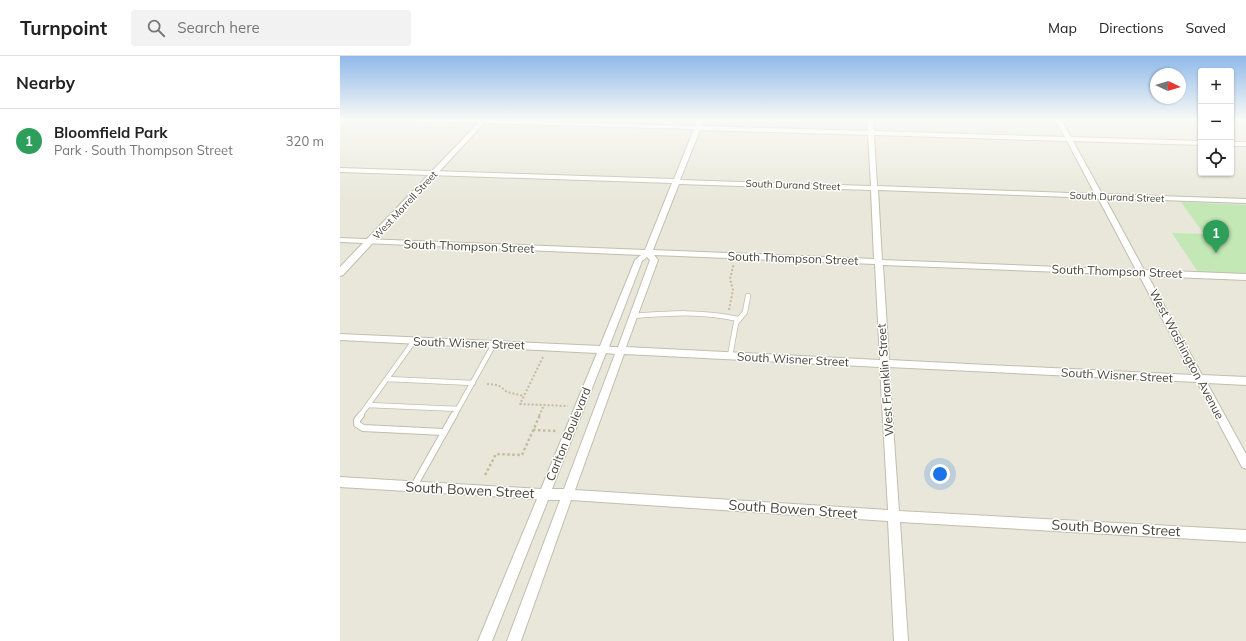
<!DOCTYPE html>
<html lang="en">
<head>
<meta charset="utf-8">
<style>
	:root { --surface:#fff; --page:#f2f2f2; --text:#222; --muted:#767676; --line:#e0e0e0; --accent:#7c3aed }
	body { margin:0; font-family:Mulish,sans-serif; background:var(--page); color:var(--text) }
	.controls { position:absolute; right:12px; top:12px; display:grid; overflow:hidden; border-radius:4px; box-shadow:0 1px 3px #0004 }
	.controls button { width:36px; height:36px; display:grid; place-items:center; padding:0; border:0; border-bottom:1px solid var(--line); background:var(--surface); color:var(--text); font:20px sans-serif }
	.compass { position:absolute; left:810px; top:12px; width:36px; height:36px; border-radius:50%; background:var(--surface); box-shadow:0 1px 3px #0004; rotate:94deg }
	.you { position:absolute; left:600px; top:418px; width:14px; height:14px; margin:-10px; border:3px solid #fff; border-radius:50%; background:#1a73e8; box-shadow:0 0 0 6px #1a73e833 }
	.badge { display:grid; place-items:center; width:26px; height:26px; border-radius:50%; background:var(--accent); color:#fff; font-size:13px; font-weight:700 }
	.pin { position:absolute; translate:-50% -33px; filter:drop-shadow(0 1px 2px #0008) }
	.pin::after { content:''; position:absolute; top:21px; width:14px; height:12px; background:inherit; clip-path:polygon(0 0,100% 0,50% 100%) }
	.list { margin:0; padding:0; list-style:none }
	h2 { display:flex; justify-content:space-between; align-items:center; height:52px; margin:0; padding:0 16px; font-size:17px }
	h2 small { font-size:13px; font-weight:400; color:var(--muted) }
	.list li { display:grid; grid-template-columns:26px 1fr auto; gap:12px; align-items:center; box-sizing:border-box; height:64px; padding:0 16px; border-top:1px solid var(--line) }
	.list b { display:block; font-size:15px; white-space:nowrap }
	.list p { margin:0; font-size:13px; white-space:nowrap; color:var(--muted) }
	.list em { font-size:13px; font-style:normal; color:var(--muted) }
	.icon { flex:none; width:22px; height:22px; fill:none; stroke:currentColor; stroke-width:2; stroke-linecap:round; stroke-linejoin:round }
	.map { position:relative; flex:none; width:906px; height:585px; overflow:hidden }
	header { display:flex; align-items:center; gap:24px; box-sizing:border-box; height:56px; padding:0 20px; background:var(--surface); border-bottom:1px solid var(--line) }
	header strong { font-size:19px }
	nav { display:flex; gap:22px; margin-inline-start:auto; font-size:14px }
	.search { width:280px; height:36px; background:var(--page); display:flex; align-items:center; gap:10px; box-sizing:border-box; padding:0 14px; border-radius:4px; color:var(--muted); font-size:15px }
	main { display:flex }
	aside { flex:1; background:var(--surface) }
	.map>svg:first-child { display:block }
</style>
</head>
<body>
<header>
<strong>Turnpoint</strong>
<div class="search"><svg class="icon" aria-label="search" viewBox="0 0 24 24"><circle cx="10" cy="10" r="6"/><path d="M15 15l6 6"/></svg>Search here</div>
<nav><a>Map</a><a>Directions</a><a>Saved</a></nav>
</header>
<main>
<aside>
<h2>Nearby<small></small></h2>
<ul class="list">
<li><span class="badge" style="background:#2e9e5b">1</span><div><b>Bloomfield Park</b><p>Park · South Thompson Street</p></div><em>320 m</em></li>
</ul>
</aside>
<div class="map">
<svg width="906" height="585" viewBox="0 0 906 585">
	<rect width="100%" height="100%" fill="#f4f4ea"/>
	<path fill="#e8e7d9" d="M 0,63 L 861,63 L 861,117 L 891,117 L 891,63 L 906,63 L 906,585 L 0,585 Z"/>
	<path fill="#c3e7b5" d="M 841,146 L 906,149 L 906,218 L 858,216 L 832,177 L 864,178 Z"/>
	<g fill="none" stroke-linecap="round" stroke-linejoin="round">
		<defs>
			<path id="service-far1" d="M 294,260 C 332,257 361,255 398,263
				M 390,300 L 396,267 L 405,256 L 408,240
				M 47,323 L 133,327
				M 28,349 L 118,353
				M 20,360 L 74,285
				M 114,360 L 154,288"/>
			<path id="service" d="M 21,359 L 17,364 L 17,368 L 23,372 L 104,376
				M 74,430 L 114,359"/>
			<path id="minor" d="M 67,63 L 112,63 L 355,70 L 358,63 L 364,63 L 361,70 L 528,75 L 527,63 L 533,63 L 534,75 L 725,81 L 715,63 L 721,63 L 731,81 L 861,85 L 861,89 L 733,85 L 762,138 L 906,143 L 906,147 L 765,142 L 804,214 L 906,218 L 906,224 L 808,220 L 862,319 L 906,321 L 906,329 L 867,327 L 906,398 L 906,413 L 902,411 L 857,326 L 549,311 L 559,455 L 906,474 L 906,486 L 560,466 L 568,585 L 554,585 L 548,465 L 231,444 L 181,585 L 167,585 L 220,444 L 208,444 L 152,585 L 138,585 L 197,443 L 0,431 L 0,421 L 201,433 L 257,297 L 0,284 L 0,278 L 260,290 L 295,204 L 301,199 L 0,186 L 0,182 L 305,194 L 332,127 L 0,116 L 0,112 L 334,123 L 354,73 L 70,65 ZM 360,74 L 528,79 L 531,130 L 340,124 ZM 534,79 L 727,85 L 755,138 L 537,130 ZM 339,128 L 531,134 L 534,203 L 313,194 ZM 538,134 L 758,142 L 796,214 L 542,204 ZM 314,199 L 535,208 L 540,304 L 286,291 L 318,204 ZM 307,201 L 310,204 L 278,291 L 269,291 L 302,205 ZM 543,209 L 799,219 L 852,319 L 549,304 ZM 266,297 L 275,298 L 224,433 L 212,433 ZM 284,298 L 540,311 L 548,454 L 235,434 Z
				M 891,86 L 906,86 L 906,90 L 891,90 Z"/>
			<path id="tertiary" d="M 142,63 L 148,63 L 3,219 L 0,220 L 0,211 Z"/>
		</defs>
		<use href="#service-far1" stroke="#c0bead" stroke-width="6"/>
		<use href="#service" stroke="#c0bead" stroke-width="8"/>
		<use href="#minor" stroke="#c0bead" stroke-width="2"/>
		<use href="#tertiary" stroke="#c0bead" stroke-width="2"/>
		<path stroke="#c1be9f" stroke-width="1.5" stroke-dasharray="1.5 1.5" stroke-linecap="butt" d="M 344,63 L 354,63"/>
		<path stroke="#c1be9f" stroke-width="2" stroke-dasharray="2 2" stroke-linecap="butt" d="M 389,254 L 393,234 L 390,223 L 394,207
			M 203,301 L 180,348 L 228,350
			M 147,328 L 158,329 L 167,336 L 184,340
			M 199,360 L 204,349"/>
		<path stroke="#c1be9f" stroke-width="2.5" stroke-dasharray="2.5 2.5" stroke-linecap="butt" d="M 193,374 L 218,375
			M 145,419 L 156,398 L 182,399 L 200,359"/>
		<use href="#service-far1" stroke="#fff" stroke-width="4.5"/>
		<use href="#service" stroke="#fff" stroke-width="6"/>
		<use href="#minor" fill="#fff" fill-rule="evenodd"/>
		<use href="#tertiary" fill="#fff" fill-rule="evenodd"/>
	</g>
	<linearGradient id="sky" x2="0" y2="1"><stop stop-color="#8fb9ea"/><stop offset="0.44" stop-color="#fafaf6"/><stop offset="1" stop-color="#fafaf6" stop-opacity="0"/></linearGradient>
	<rect width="906" height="144" fill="url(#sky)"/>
	<g text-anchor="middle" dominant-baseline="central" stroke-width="3" stroke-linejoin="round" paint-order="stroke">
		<g font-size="10" fill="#484639" stroke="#fff">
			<text transform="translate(453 129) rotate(2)">South Durand Street</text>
			<text transform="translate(777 141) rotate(2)">South Durand Street</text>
			<text transform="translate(65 149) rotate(-47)">West Morrell Street</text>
		</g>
		<g font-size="12" fill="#484639" stroke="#fff">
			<text transform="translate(129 190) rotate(2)">South Thompson Street</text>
			<text transform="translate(453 202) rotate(2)">South Thompson Street</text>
			<text transform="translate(777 215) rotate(2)">South Thompson Street</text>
			<text transform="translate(129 287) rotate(2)">South Wisner Street</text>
			<text transform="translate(847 298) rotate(62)">West Washington Avenue</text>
			<text transform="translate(453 303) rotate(3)">South Wisner Street</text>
			<text transform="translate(777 319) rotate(3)">South Wisner Street</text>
			<text transform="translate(545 324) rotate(-94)">West Franklin Street</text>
			<text transform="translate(228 378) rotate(-68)">Carlton Boulevard</text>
		</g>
		<g font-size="14" fill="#484639" stroke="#fff">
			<text transform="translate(130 434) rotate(3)">South Bowen Street</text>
			<text transform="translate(453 453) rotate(4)">South Bowen Street</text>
			<text transform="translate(776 472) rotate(3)">South Bowen Street</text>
		</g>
	</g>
</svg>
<div class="controls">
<button>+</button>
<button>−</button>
<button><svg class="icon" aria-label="locate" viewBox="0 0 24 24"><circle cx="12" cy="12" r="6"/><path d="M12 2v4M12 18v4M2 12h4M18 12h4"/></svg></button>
</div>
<svg class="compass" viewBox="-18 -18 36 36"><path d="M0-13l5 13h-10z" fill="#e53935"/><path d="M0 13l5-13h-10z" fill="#767676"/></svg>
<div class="you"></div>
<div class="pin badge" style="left:876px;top:197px;background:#2e9e5b">1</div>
</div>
</main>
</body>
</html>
